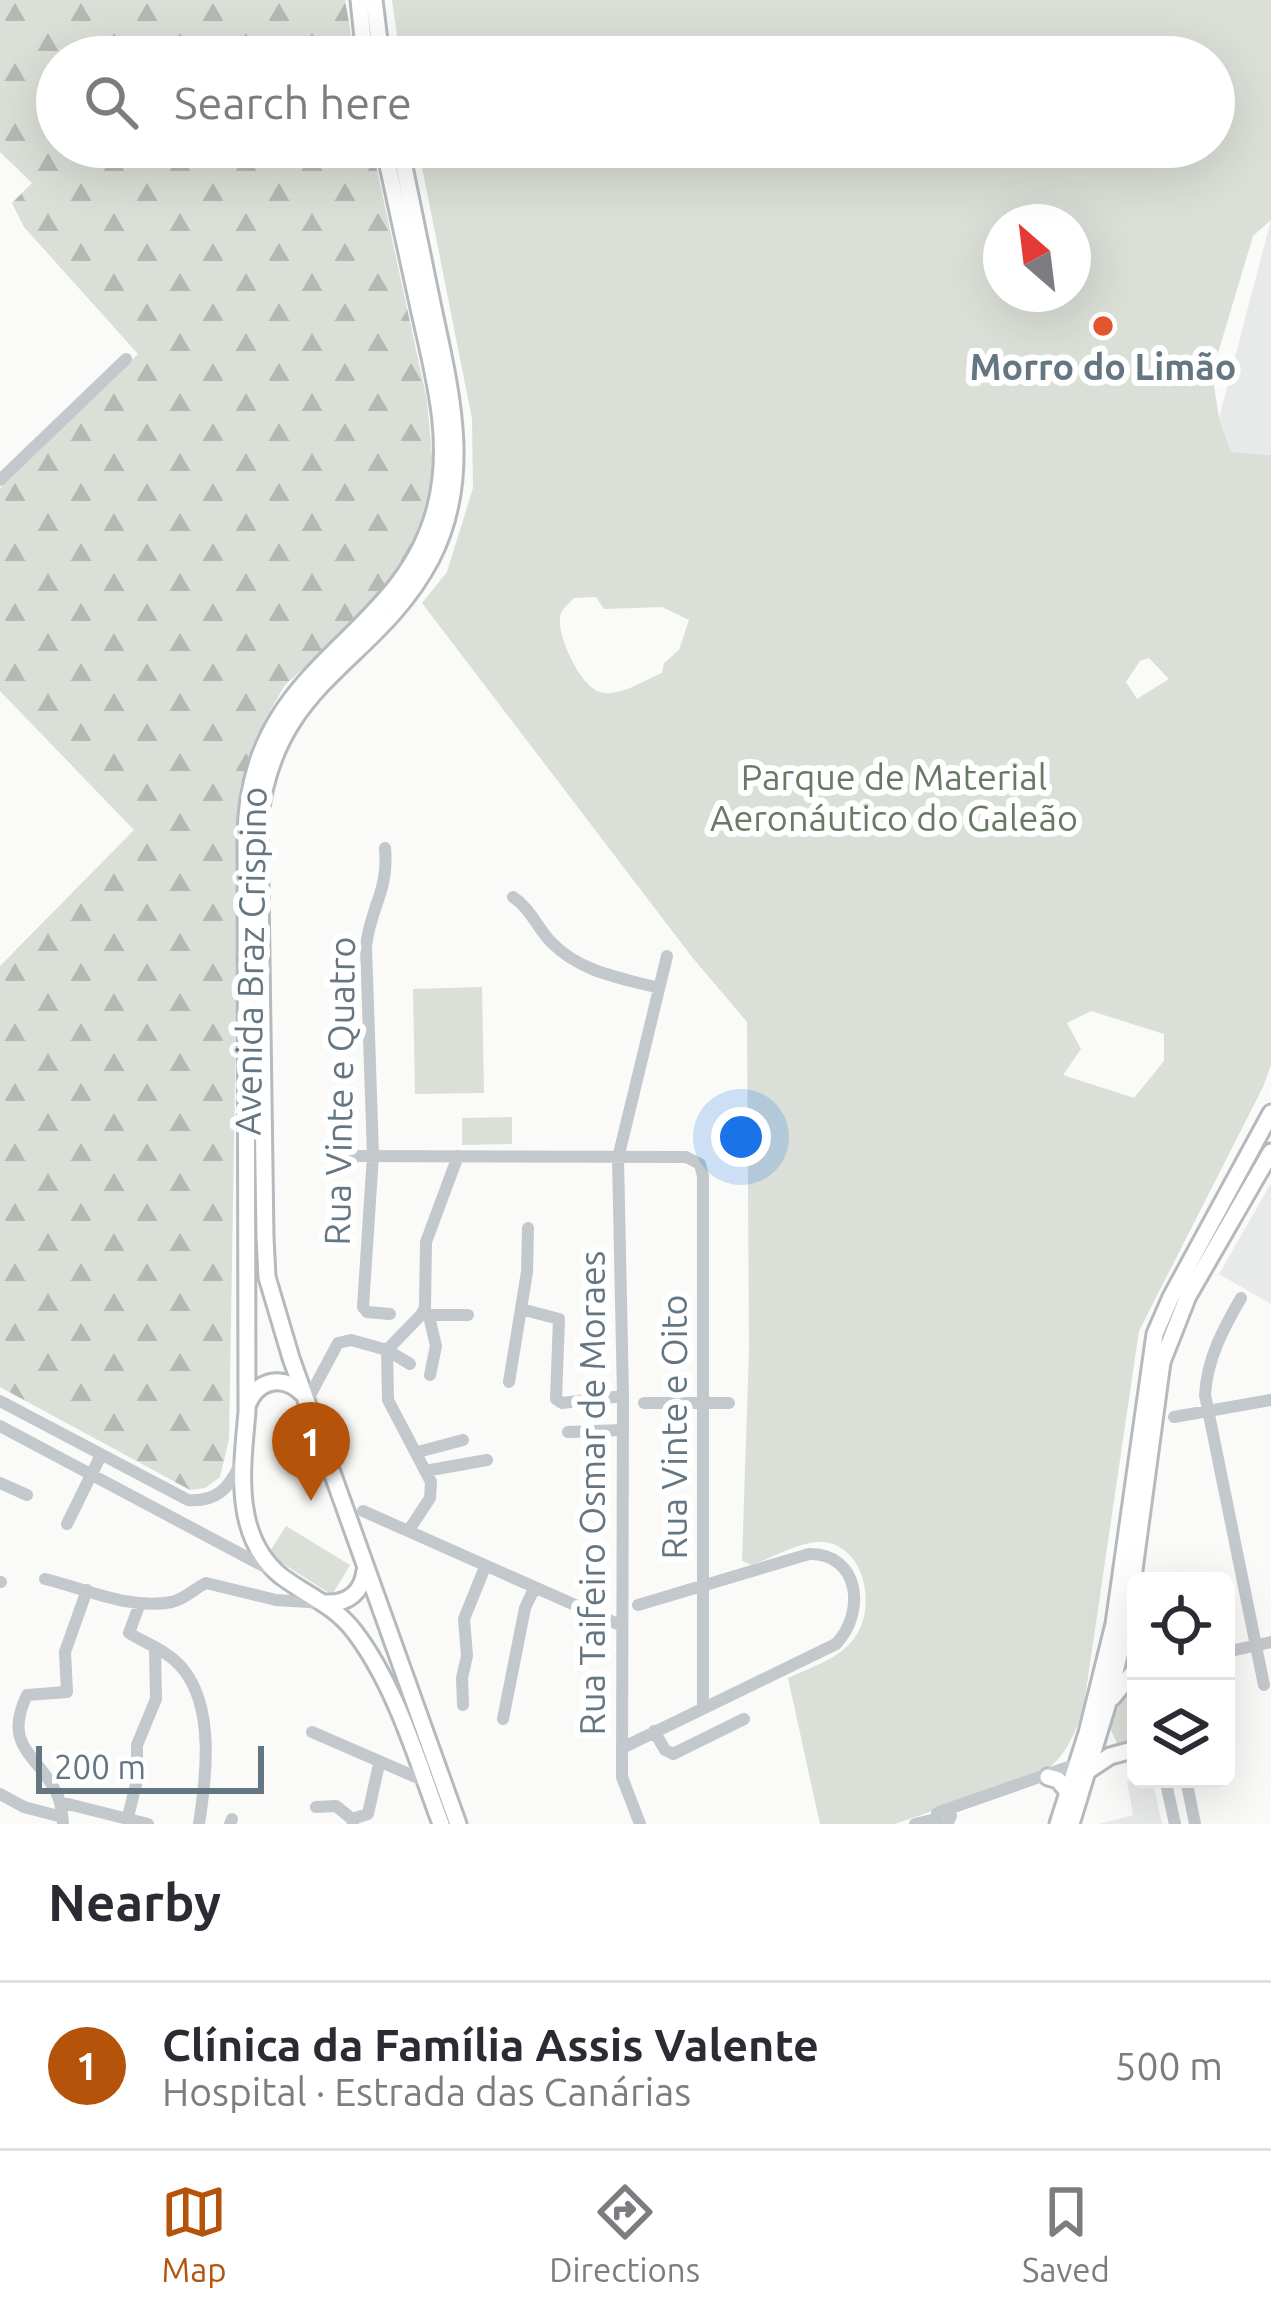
<!DOCTYPE html>
<html lang="en">
<head>
<meta charset="utf-8">
<style>
	:root { --surface:#fff; --page:#f2f2f3; --text:#2b2b33; --muted:#7c7c81; --line:#e1e1e2; --accent:#b45309 }
	body { margin:0; font-family:Ubuntu,sans-serif; background:var(--page); color:var(--text) }
	.controls { position:absolute; right:36px; bottom:36px; display:grid; overflow:hidden; border-radius:18px; box-shadow:0 12px 48px #0002 }
	.controls button { width:108px; height:108px; display:grid; place-items:center; padding:0; border:0; border-bottom:3px solid var(--line); background:var(--surface); color:var(--text); font:60px sans-serif }
	.compass { position:absolute; left:983px; top:204px; width:108px; height:108px; border-radius:50%; background:var(--surface); box-shadow:0 12px 48px #0002; rotate:332deg }
	.scale { position:absolute; left:36px; bottom:30px; width:228px; box-sizing:border-box; padding-left:12px; border:6px solid #657683; border-top:0; font-size:33px; line-height:42px; white-space:nowrap; color:#657683; -webkit-text-stroke:9px #fff; paint-order:stroke }
	.you { position:absolute; left:741px; top:1137px; width:42px; height:42px; margin:-30px; border:9px solid #fff; border-radius:50%; background:#1a73e8; box-shadow:0 0 0 18px #1a73e833 }
	.badge { display:grid; place-items:center; width:78px; height:78px; border-radius:50%; background:var(--accent); color:#fff; font-size:39px; font-weight:700 }
	.pin { position:absolute; translate:-50% -99px; filter:drop-shadow(0 3px 6px #0008) }
	.pin::after { content:''; position:absolute; top:63px; width:42px; height:36px; background:inherit; clip-path:polygon(0 0,100% 0,50% 100%) }
	.list { margin:0; padding:0; list-style:none }
	h2 { display:flex; justify-content:space-between; align-items:center; height:156px; margin:0; padding:0 48px; font-size:51px }
	h2 small { font-size:39px; font-weight:400; color:var(--muted) }
	.list li { display:grid; grid-template-columns:78px 1fr auto; gap:36px; align-items:center; box-sizing:border-box; height:168px; padding:0 48px; border-top:3px solid var(--line) }
	.list b { display:block; font-size:45px; white-space:nowrap }
	.list p { margin:0; font-size:39px; white-space:nowrap; color:var(--muted) }
	.list em { font-size:39px; font-style:normal; color:var(--muted) }
	.icon { flex:none; width:66px; height:66px; fill:none; stroke:currentColor; stroke-width:2; stroke-linecap:round; stroke-linejoin:round }
	.map { position:relative; flex:none; width:1271px; height:1824px; overflow:hidden }
	.search { position:absolute; background:var(--surface); box-shadow:0 12px 48px #0002; left:36px; right:36px; top:36px; height:132px; display:flex; align-items:center; gap:30px; box-sizing:border-box; padding:0 42px; border-radius:66px; color:var(--muted); font-size:45px }
	.sheet { height:324px; background:var(--surface) }
	nav { display:flex; justify-content:space-around; align-items:center; box-sizing:border-box; height:168px; border-top:3px solid var(--line); background:var(--surface); font-size:33px; color:var(--muted) }
	nav a { display:grid; justify-items:center; gap:6px }
	nav .on { color:var(--accent) }
	.map>svg:first-child { display:block }
</style>
</head>
<body>
<div class="map">
<svg width="1271" height="1824" viewBox="0 0 1271 1824">
	<defs>
		<pattern id="forest-firs" width="22" height="20" patternUnits="userSpaceOnUse" patternTransform="scale(3)"><rect width="22" height="20" fill="#dadfd7"/><path d="M5 1l3.5 6h-7zM16 11l3.5 6h-7z" fill="#b4b9b4"/></pattern>
	</defs>
	<rect width="100%" height="100%" fill="#fafaf8"/>
	<path fill="#e8e9e9" d="M 1271,220 L 1271,455 L 1231,452 L 1219,418 Z
		M 1271,1183 L 1271,1304 L 1219,1274 Z
		M 1152,1779 L 1162,1824 L 1099,1824 L 1133,1815 L 1127,1781 Z"/>
	<path fill="url(#forest-firs)" d="M 0,0 L 345,0 L 355,57 L 57,57 L 57,147 L 372,147 L 427,400 L 435,489 L 413,551 L 378,601 L 285,685 L 266,718 L 240,788 L 229,1439 L 220,1477 L 205,1488 L 190,1490 L 0,1387 L 0,966 L 134,830 L 0,691 L 0,488 L 138,354 L 24,227 L 12,203 L 32,183 L 0,152 Z"/>
	<path fill="#dadfd7" fill-rule="evenodd" d="M 392,0 L 1271,0 L 1271,220 L 1253,236 L 1212,373 L 1219,418 L 1231,452 L 1271,455 L 1271,1065 L 1263,1087 L 1139,1331 L 1083,1711 C 1073,1737 1066,1757 1042,1773 L 895,1824 L 820,1824 L 788,1678 C 810,1668 838,1659 853,1640 C 877,1611 867,1547 824,1542 C 803,1540 772,1558 752,1565 L 742,1561 L 749,1351 L 747,1022 L 692,957 L 422,603 L 447,572 L 473,488 L 472,419 L 418,147 L 1214,147 L 1214,57 L 400,57 ZM 1001,222 L 1073,222 L 1073,294 L 1001,294 ZM 596,597 L 604,609 L 662,607 L 689,620 L 679,650 L 664,663 L 662,673 C 645,680 618,698 600,692 C 580,687 554,631 561,613 C 564,607 570,603 574,598 ZM 1149,658 L 1169,679 L 1137,699 L 1126,682 L 1140,661 ZM 1091,1011 L 1164,1034 L 1164,1061 L 1134,1098 L 1063,1075 L 1081,1049 L 1067,1023 Z
		M 482,987 L 484,1093 L 415,1094 L 413,989 Z
		M 512,1117 L 512,1144 L 462,1145 L 462,1118 Z
		M 286,1526 L 350,1565 L 332,1595 L 268,1554 Z
		M 1136,1676 L 1136,1745 L 1118,1745 L 1110,1728 L 1127,1683 Z"/>
	<g fill="none" stroke-linecap="round" stroke-linejoin="round">
		<defs>
			<path id="major" d="M 359,0 L 365,57
				M 374,0 L 381,57
				M 384,147 C 396,201 407,254 419,308 C 433,372 453,439 436,506 C 402,644 248,660 246,836 L 247,1412 C 242,1468 232,1536 281,1576 C 306,1595 334,1605 354,1631 C 396,1686 417,1760 441,1824
				M 400,147 C 411,201 422,255 433,308 C 451,393 473,478 431,559 C 375,665 275,678 259,821 L 265,1237 L 267,1277 L 291,1358 L 458,1824
				M 247,1406 C 257,1379 283,1374 303,1394
				M 326,1603 C 348,1604 362,1592 365,1571
				M 1112,1698 L 1136,1669
				M 1086,1772 L 1110,1756 L 1136,1749
				M 1048,1777 L 1058,1780 L 1068,1792
				M 1058,1824 L 1087,1733 L 1114,1624 L 1155,1334 L 1171,1297 L 1271,1113
				M 1071,1824 L 1107,1706 L 1127,1622 L 1162,1362 L 1188,1296 L 1271,1152"/>
		</defs>
		<use href="#major" stroke="#b5babe" stroke-width="21"/>
		<path stroke="#c3c8cc" stroke-width="12" d="M 0,480 L 126,359
			M 385,848 C 389,892 370,907 366,947 L 373,1155 L 363,1307 L 367,1312 L 390,1314
			M 513,897 C 530,908 537,927 551,942 C 580,972 620,978 659,988
			M 328,1156 L 686,1157 L 700,1164 L 703,1176 L 703,1707
			M 1241,1298 C 1223,1329 1207,1359 1205,1395 L 1264,1685
			M 521,1309 L 559,1319 L 556,1399 L 562,1403 L 623,1396
			M 421,1315 L 425,1308 L 426,1242 L 458,1156
			M 429,1316 L 436,1346 L 430,1375
			M 410,1364 L 387,1350 L 421,1315 L 468,1315
			M 509,1382 L 527,1272 L 528,1228
			M 0,1401 L 188,1500 C 216,1502 229,1489 240,1464
			M 307,1401 L 338,1343 L 351,1340 L 387,1350 L 388,1400 L 431,1482 L 430,1498 L 409,1530
			M 644,1403 L 729,1403
			M 1174,1417 L 1271,1400
			M 0,1426 L 269,1569
			M 568,1432 L 622,1430
			M 418,1452 L 463,1440
			M 425,1471 L 487,1460
			M 0,1483 L 27,1495
			M 363,1511 L 620,1625
			M 67,1524 L 101,1455
			M 45,1579 C 87,1589 128,1610 172,1602 C 185,1599 194,1589 206,1583 L 276,1600 L 325,1603
			M 0,1582 L 1,1582
			M 140,1603 L 129,1633 C 147,1644 170,1652 183,1669 C 215,1708 206,1779 199,1824
			M 1226,1652 L 1271,1642
			M 463,1705 L 462,1678 L 467,1656 L 464,1619 L 485,1567
			M 503,1719 L 525,1608 L 534,1589
			M 654,1731 L 665,1750 L 673,1754 L 744,1719
			M 312,1732 L 425,1781
			M 622,1748 L 836,1644 C 866,1613 860,1553 809,1554 L 638,1605
			M 1165,1779 L 1175,1824
			M 1186,1779 L 1195,1824
			M 0,1794 L 24,1807 L 62,1817
			M 60,1802 L 148,1824
			M 316,1807 L 336,1806 L 352,1819
			M 945,1810 L 1077,1764
			M 128,1817 L 137,1780 L 137,1745 L 156,1699 L 155,1648
			M 937,1822 L 937,1813 L 945,1810 L 951,1816 L 947,1824
			M 63,1824 C 62,1814 62,1804 57,1794 C 38,1754 2,1747 27,1695 L 67,1692 L 65,1652 L 87,1590
			M 230,1824 L 232,1819
			M 353,1824 L 352,1819 L 368,1814 L 379,1764
			M 640,1824 L 622,1777 L 623,1396 L 618,1158 L 667,956
			M 915,1824 L 936,1819"/>
		<use href="#major" stroke="#fff" stroke-width="15"/>
	</g>
	<circle fill="#e4572e" stroke="#fff" stroke-width="4.5" cx="1103" cy="326" r="12"/>
	<g text-anchor="middle" dominant-baseline="central" stroke-width="12" stroke-linejoin="round" paint-order="stroke">
		<g font-size="36" font-weight="bold" fill="#657683" stroke="#fff">
			<text x="1103" y="366">Morro do Limão</text>
		</g>
		<g font-size="36" fill="#687a64" stroke="#fff">
			<text x="894" y="776">Parque de Material<tspan x="894" dy="41">Aeronáutico do Galeão</tspan></text>
		</g>
		<g font-size="36" fill="#657683" stroke="#fff">
			<text transform="translate(250 961) rotate(-89)">Avenida Braz Crispino</text>
			<text transform="translate(339 1091) rotate(-89)">Rua Vinte e Quatro</text>
			<text transform="translate(673 1427) rotate(-90)">Rua Vinte e Oito</text>
			<text transform="translate(591 1493) rotate(-90)">Rua Taifeiro Osmar de Moraes</text>
		</g>
	</g>
</svg>
<div class="controls">
<button><svg class="icon" aria-label="locate" viewBox="0 0 24 24"><circle cx="12" cy="12" r="6"/><path d="M12 2v4M12 18v4M2 12h4M18 12h4"/></svg></button>
<button><svg class="icon" aria-label="layers" viewBox="0 0 24 24"><path d="M12 4l9 5-9 5-9-5zM3 14l9 5 9-5"/></svg></button>
</div>
<svg class="compass" viewBox="-18 -18 36 36"><path d="M0-13l5 13h-10z" fill="#e53935"/><path d="M0 13l5-13h-10z" fill="#7c7c81"/></svg>
<div class="scale">200 m</div>
<div class="you"></div>
<div class="pin badge" style="left:311px;top:1501px">1</div>
<div class="search"><svg class="icon" aria-label="search" viewBox="0 0 24 24"><circle cx="10" cy="10" r="6"/><path d="M15 15l6 6"/></svg>Search here</div>
</div>
<section class="sheet">
<h2>Nearby<small></small></h2>
<ul class="list">
<li><span class="badge">1</span><div><b>Clínica da Família Assis Valente</b><p>Hospital · Estrada das Canárias</p></div><em>500 m</em></li>
</ul>
</section>
<nav>
<a class="on"><svg class="icon" aria-label="map" viewBox="0 0 24 24"><path d="M3 6l6-2 6 2 6-2v14l-6 2-6-2-6 2zM9 4v14M15 6v14"/></svg>Map</a>
<a><svg class="icon" aria-label="directions" viewBox="0 0 24 24"><path d="M12 3l9 9-9 9-9-9zM9 14v-3h6M13 9l2 2-2 2"/></svg>Directions</a>
<a><svg class="icon" aria-label="saved" viewBox="0 0 24 24"><path d="M7 4h10v16l-5-4-5 4z"/></svg>Saved</a>
</nav>
</body>
</html>
